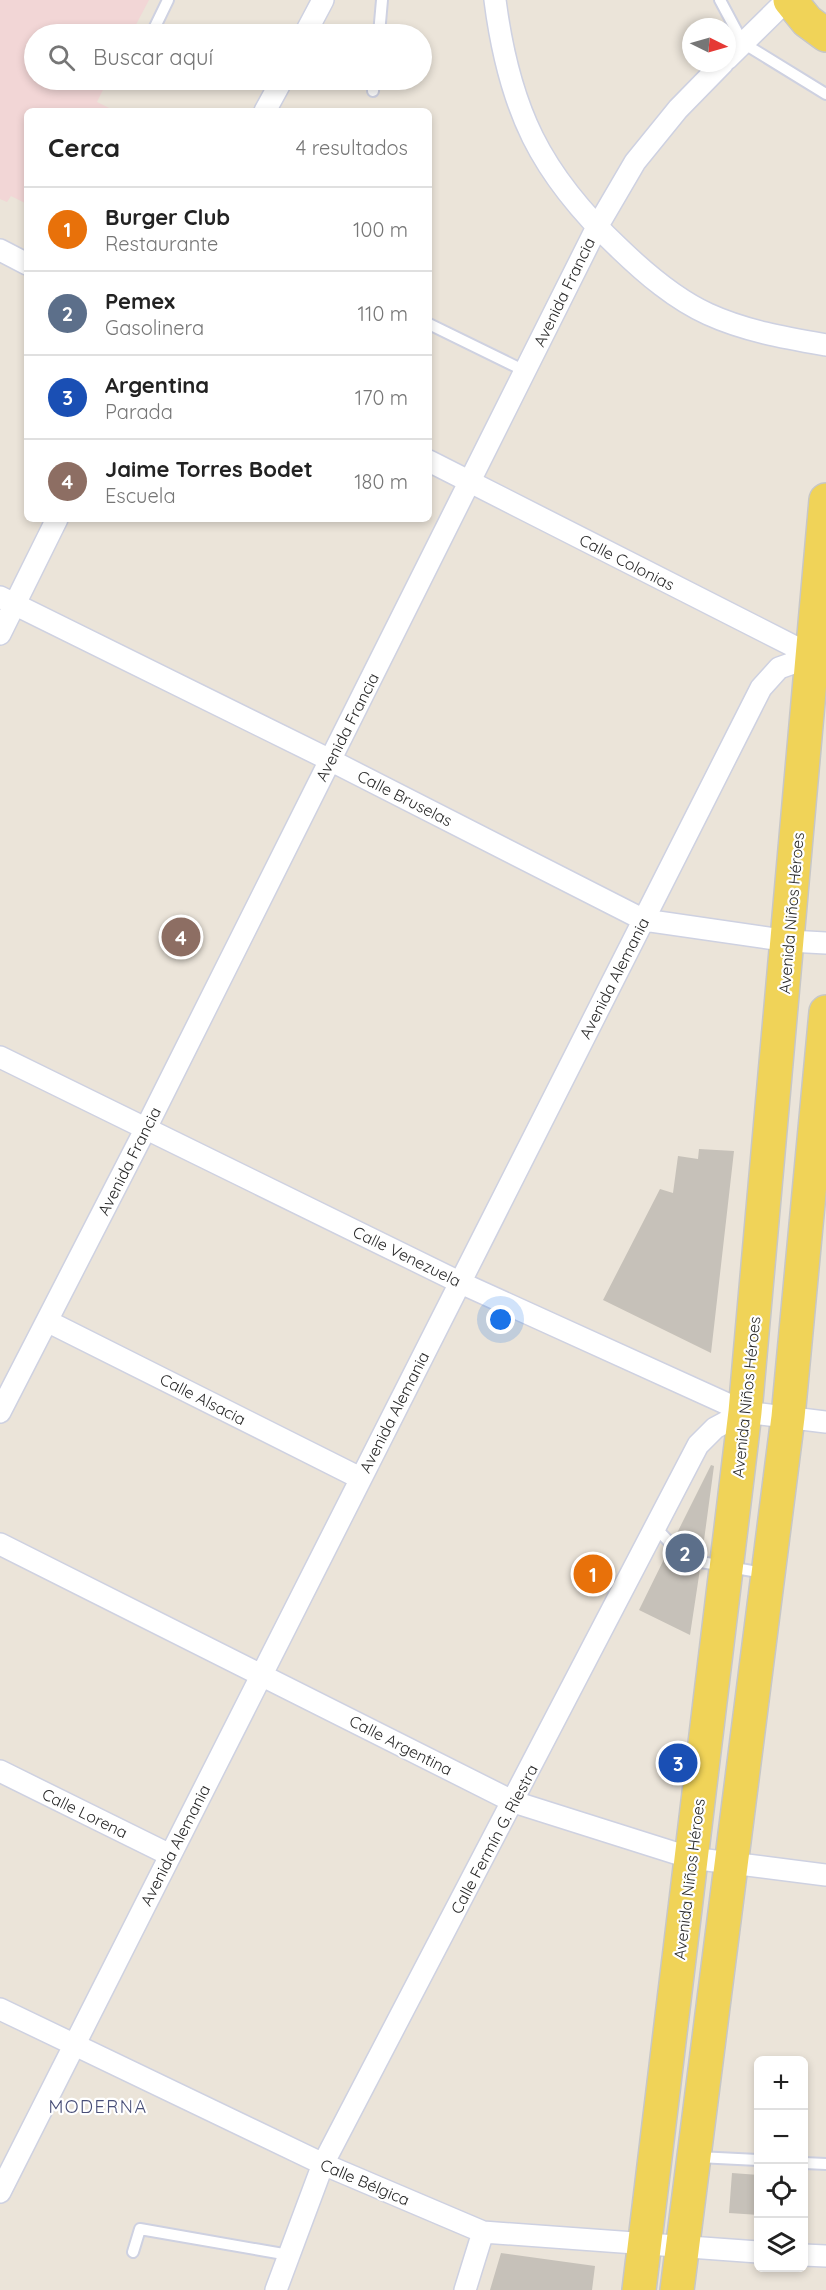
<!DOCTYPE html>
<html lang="es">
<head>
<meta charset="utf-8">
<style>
	:root { --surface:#fff; --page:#f6f6f6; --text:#222; --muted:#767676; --line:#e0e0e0; --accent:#7c3aed }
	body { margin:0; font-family:Quicksand,sans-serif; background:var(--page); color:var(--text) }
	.controls { position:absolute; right:18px; bottom:18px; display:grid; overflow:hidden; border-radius:9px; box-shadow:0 3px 9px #0003 }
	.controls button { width:54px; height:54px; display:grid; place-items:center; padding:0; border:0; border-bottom:2px solid var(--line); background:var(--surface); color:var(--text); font:30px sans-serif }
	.compass { position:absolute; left:682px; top:18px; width:54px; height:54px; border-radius:50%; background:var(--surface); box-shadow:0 3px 9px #0003; rotate:95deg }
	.you { position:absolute; left:501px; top:1320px; width:21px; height:21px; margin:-15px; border:4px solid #fff; border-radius:50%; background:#1a73e8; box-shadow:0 0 0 9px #1a73e833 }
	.badge { display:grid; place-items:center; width:39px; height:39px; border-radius:50%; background:var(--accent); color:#fff; font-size:20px; font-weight:700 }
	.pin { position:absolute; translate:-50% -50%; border:3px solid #fff; box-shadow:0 2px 6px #0006 }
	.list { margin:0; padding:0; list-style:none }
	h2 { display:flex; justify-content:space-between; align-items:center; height:78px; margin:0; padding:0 24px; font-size:26px }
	h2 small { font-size:20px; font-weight:400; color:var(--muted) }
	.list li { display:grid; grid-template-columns:39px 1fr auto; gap:18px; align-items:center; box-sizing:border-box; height:84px; padding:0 24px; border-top:2px solid var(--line) }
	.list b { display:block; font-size:22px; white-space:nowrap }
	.list p { margin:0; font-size:20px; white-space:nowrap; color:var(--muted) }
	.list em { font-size:20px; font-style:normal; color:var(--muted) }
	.icon { flex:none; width:33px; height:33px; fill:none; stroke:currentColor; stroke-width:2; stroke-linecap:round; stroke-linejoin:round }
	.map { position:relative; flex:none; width:826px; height:2290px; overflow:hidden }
	.search { position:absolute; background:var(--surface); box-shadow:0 3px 9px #0003; left:24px; top:24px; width:408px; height:66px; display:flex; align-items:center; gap:15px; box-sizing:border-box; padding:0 21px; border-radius:33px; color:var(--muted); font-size:22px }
	.panel { position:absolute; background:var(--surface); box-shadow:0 3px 9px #0003; left:24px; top:108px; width:408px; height:414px; border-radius:9px }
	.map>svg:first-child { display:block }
</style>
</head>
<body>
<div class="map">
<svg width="826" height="2290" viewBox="0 0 826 2290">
	<rect width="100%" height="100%" fill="#ebe4d9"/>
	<path fill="#f2d6d6" d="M 0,0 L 149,0 L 131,34 L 34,34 L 34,80 L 108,80 L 97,102 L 113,110 L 27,111 L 27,204 L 11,196 L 7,202 L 0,199 Z"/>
	<path fill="#c6c1b9" d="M 699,1149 L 734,1151 L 711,1353 L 603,1300 L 660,1189 L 673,1193 L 678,1156 L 698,1159 Z
		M 711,1465 L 714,1466 L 702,1555 L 696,1557 L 694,1561 L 700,1569 L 690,1635 L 639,1610 L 668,1551 L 674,1552 L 679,1548 L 675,1537 Z
		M 732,2173 L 759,2175 L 759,2215 L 729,2213 Z
		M 501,2253 L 595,2266 L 592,2290 L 490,2290 Z"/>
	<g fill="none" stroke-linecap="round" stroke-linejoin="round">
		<defs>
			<path id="service" d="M 720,0 L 743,43 L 826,94
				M 152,33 L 168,0
				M 379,34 L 382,0
				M 373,91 L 374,80
				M 429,324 L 525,371
				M 656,1528 L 672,1545
				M 701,1562 L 764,1573
				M 698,2157 L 758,2160
				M 804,2163 L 826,2164
				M 133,2252 L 140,2229 L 289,2255"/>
			<path id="minor" d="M 495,0 C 509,109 540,174 620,249 C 646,274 675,299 708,314 C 745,331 786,338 826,345
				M 305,34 L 323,0
				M 727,59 L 787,0
				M 265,111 L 282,80
				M 0,250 L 27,264
				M 429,461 L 813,656 L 820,657
				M 0,597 L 330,760 L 644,920 L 789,941 L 826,943
				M 0,634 L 57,519
				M 0,1057 L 461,1283 L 745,1412 L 826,1422
				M 47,1321 L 360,1478
				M 0,1412 L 146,1128 L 597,227 L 635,162 L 678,109 L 723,63
				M 0,1544 L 514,1802 L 691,1858 L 826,1875
				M 0,1771 L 170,1855
				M 0,2009 L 323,2164 L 483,2232 L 758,2252
				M 0,2192 L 761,688 L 779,668 L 813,656
				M 804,2255 L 826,2256
				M 276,2290 L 323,2164 L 698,1445 L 715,1428 L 745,1412
				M 465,2290 L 483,2232"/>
			<path id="primary" d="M 790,0 L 807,21 L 826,35
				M 639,2290 L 745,1412 L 826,500
				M 677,2290 L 788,1417 L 826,1012"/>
		</defs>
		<use href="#service" stroke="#ced1e1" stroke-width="14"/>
		<use href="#minor" stroke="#ced1e1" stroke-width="24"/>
		<use href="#primary" stroke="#c7c7c7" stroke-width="36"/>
		<use href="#service" stroke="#fff" stroke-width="10"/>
		<use href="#minor" stroke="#fff" stroke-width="21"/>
		<use href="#primary" stroke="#f0d358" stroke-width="33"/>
	</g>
	<g text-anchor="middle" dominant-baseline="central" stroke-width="4.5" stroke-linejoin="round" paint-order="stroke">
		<g font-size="16" fill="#282828" stroke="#fff">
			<text transform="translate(564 292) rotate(-64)">Avenida Francia</text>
			<text transform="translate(627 562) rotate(27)">Calle Colonias</text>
			<text transform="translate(347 727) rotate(-63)">Avenida Francia</text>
			<text transform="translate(405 798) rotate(27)">Calle Bruselas</text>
			<text transform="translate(791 913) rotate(-85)">Avenida Niños Héroes</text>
			<text transform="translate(614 978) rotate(-63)">Avenida Alemania</text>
			<text transform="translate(129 1161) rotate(-63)">Avenida Francia</text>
			<text transform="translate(407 1256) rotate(26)">Calle Venezuela</text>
			<text transform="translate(746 1397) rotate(-84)">Avenida Niños Héroes</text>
			<text transform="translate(203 1399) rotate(27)">Calle Alsacia</text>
			<text transform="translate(394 1412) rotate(-63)">Avenida Alemania</text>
			<text transform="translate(401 1745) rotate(27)">Calle Argentina</text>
			<text transform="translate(85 1813) rotate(26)">Calle Lorena</text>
			<text transform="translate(494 1839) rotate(-62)">Calle Fermín G. Riestra</text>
			<text transform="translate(175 1845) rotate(-63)">Avenida Alemania</text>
			<text transform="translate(689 1879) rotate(-83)">Avenida Niños Héroes</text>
			<text transform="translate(365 2182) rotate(23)">Calle Bélgica</text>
		</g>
		<g font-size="18" letter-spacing="1.5" fill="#494f78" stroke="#fff">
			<text x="98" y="2106">MODERNA</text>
		</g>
	</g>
</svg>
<div class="controls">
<button>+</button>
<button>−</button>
<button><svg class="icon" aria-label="locate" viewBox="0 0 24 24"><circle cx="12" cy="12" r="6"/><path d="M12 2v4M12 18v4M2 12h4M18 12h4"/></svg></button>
<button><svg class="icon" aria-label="layers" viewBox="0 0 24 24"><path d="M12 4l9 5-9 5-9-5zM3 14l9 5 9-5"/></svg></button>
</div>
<svg class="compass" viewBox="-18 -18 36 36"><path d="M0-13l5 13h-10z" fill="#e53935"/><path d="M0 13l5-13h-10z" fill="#767676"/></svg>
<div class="you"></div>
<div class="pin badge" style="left:593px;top:1574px;background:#e8710a">1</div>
<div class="pin badge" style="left:685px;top:1553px;background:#5c6f8a">2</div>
<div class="pin badge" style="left:678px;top:1763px;background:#1a4fb4">3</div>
<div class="pin badge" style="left:181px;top:937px;background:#8d6e63">4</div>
<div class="search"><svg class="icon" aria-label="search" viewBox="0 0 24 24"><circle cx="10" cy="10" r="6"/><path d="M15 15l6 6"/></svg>Buscar aquí</div>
<section class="panel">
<h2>Cerca<small>4 resultados</small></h2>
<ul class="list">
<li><span class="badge" style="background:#e8710a">1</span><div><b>Burger Club</b><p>Restaurante</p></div><em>100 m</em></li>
<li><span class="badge" style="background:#5c6f8a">2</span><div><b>Pemex</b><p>Gasolinera</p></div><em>110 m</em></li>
<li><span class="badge" style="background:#1a4fb4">3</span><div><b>Argentina</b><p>Parada</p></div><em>170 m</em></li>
<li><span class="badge" style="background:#8d6e63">4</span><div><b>Jaime Torres Bodet</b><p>Escuela</p></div><em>180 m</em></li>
</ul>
</section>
</div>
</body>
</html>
